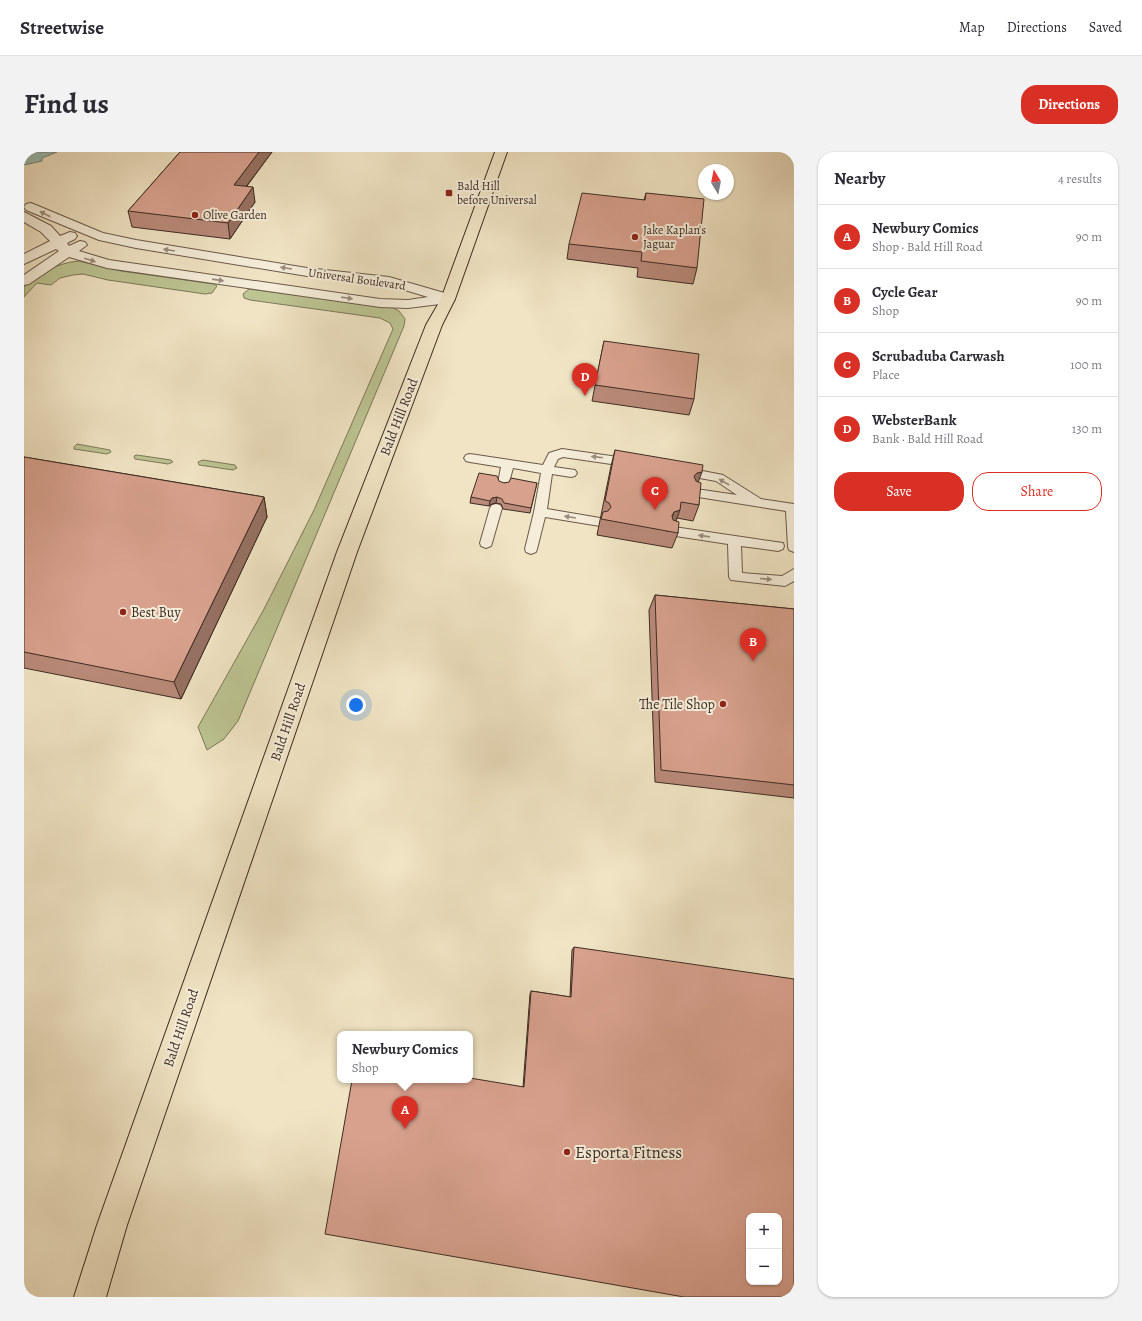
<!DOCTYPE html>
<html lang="en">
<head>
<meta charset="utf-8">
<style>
	:root { --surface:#fff; --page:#f2f2f3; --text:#2b2b33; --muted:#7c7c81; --line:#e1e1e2; --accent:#d93025 }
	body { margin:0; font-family:Alegreya,serif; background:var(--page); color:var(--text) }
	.controls { position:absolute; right:12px; bottom:12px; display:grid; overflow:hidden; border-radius:8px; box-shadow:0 1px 3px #0004 }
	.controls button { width:36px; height:36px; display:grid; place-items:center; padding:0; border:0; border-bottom:1px solid var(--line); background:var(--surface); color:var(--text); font:20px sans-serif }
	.compass { position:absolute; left:674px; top:12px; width:36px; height:36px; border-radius:50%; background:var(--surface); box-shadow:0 1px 3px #0004; rotate:350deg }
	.you { position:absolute; left:332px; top:553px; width:14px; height:14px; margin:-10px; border:3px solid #fff; border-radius:50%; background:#1a73e8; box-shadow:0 0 0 6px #1a73e833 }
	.badge { display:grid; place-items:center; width:26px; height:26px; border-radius:50%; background:var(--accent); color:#fff; font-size:13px; font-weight:700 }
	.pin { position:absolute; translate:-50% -33px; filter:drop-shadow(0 1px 2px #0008) }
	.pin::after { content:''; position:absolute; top:21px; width:14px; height:12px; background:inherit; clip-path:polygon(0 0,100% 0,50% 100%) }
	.popup { position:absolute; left:313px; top:879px; width:136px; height:52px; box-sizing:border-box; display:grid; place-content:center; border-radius:8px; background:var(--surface); filter:drop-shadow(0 1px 3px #0005); font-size:13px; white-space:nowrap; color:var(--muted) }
	.popup b { font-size:15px; color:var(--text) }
	.popup::after { content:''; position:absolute; left:50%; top:100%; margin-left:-8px; border:8px solid transparent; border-top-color:var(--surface) }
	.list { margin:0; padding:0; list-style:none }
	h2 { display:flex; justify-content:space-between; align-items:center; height:52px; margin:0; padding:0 16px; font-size:17px }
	h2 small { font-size:13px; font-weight:400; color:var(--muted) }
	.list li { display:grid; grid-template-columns:26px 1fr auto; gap:12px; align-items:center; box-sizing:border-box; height:64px; padding:0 16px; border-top:1px solid var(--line) }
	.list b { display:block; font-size:15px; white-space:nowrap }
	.list p { margin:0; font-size:13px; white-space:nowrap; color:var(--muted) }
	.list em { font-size:13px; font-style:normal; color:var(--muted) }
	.actions { display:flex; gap:8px; padding:12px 16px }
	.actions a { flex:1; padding:9px 0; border:1px solid var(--accent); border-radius:16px; text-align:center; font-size:14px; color:var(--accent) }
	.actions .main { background:var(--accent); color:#fff }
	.map { position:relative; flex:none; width:770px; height:1145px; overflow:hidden; border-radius:16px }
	header { display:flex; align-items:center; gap:24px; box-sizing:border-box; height:56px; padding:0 20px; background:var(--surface); border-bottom:1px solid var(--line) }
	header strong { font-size:19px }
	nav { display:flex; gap:22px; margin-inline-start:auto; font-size:14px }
	.intro { display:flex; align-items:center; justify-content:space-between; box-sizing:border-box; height:96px; padding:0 24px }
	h1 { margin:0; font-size:28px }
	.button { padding:10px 18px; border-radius:16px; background:var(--accent); color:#fff; font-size:14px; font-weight:700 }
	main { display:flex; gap:24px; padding:0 24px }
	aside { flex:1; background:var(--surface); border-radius:16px; box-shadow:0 1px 3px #0004 }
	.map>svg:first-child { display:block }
</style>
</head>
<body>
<header>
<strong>Streetwise</strong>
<nav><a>Map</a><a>Directions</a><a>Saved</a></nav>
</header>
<div class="intro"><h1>Find us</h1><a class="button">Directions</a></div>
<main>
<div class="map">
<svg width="770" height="1145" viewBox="0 0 770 1145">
	<rect width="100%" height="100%" fill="#f0e4c4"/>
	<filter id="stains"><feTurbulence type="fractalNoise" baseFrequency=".005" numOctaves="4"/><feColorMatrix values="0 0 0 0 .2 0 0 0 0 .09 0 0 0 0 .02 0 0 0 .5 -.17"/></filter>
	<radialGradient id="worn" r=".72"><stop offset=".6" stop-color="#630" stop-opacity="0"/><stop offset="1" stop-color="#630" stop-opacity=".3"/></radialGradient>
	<path fill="#bcc492" stroke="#7d785a" d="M 55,109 L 97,119 L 190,132 L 193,134 L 188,141 L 181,142 L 84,128 L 59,122 L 49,123 L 36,126 L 27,133 L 13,131 L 0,145 L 0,135 C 19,121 31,111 55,109 Z
		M 225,137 L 367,155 L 375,159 L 381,167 L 380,174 L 214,569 L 200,587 L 183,598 L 174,575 L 239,459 L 290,358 L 369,177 L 366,171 L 356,166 L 226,148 L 220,146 L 219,142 Z
		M 53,292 L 86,298 L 87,300 L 83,302 L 50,297 L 50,295 Z
		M 113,303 L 147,308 L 149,310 L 144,312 L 111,307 L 110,304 Z
		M 179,308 L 211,313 L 213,316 L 209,318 L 175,313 L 174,310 Z"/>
	<path fill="#9abeb5" stroke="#75847a" d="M 0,0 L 33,0 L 18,6 L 18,9 L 0,13 Z"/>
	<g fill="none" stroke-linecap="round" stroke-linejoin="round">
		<defs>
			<path id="lane" d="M 538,297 L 608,307 L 612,308 L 614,311 L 612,314 L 608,315 L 539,305 L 534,307 L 530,315 L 551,318 L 553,321 L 551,324 L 547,325 L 528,322 L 523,357 L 576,366 L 580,367 L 582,370 L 580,373 L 576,374 L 521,365 L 513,397 L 512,400 L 507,402 L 502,400 L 501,397 L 510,360 L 517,321 L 489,316 L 484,334 L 480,335 L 476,334 L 474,331 L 477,315 L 446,310 L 442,309 L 440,306 L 442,303 L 446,302 L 519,313 L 525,301 Z
				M 658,315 L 699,323 L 737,347 L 770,352 L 770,400 L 765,398 L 764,395 L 762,359 L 668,344 L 666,341 L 668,338 L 672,337 L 713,343 L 692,329 L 654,322 L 652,319 L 654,316 Z
				M 472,352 L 476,353 L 478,356 L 468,391 L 467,394 L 462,396 L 457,394 L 456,391 L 466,356 L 468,353 Z
				M 650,375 L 759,391 L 760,394 L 759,397 L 754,399 L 717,394 L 718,421 L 758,424 L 770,417 L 770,429 L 761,434 L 707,428 L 705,425 L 704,392 L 645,383 L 644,380 L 645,377 Z"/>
			<path id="street" d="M 7,51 L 79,81 L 112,88 L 283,116 L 365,125 L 424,142 L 429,144 L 431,147 L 429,150 L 424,151 L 384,156 L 356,155 L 83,116 L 45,105 L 5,132 L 0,133 L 0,123 L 35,99 L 32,97 L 0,112 L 0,102 L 26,89 L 17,80 L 0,70 L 0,60 L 27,74 L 36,84 L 46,80 L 51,81 L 53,84 L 51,87 L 43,91 L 45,94 L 56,89 L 61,90 L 63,93 L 55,99 L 85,108 L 356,147 L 384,148 L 404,145 L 364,133 L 283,124 L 112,96 L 75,88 L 2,58 L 0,55 L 2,52 Z"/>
			<path id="primary" d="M 471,0 L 483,0 L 431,147 L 418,173 L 333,400 L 103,1073 L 82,1145 L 50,1145 L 73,1073 L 313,400 L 402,173 L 417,147 Z"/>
		</defs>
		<use href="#lane" stroke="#6a5a4a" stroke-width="2"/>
		<use href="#street" stroke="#6a5a4a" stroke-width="2"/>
		<use href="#primary" stroke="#3e2c22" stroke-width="2"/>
		<use href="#lane" fill="#f5edd9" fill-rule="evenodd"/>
		<use href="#street" fill="#f5edd9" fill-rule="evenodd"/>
		<use href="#primary" fill="#f0e4c4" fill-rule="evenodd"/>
	</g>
	<path fill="#ba8a7a" stroke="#3e2c22" d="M 156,0 L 248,0 L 223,34 L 231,50 L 206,87 L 108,75 L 104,59 Z
		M 622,41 L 673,116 L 669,132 L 613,125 L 614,116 L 543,107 L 545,92 L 620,48 Z
		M 580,189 L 670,247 L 665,263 L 568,249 Z
		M 591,298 L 674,330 L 675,353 L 669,369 L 653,366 L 652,369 L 654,381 L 648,396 L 573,383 L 587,314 Z
		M 0,305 L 240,345 L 243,365 L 157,547 L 0,516 Z
		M 480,331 L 513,331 L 506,361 L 479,357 L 477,352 L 472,351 L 468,352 L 465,354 L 446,351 L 447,345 Z
		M 631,443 L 770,457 L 770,646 L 631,630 L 625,458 Z
		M 550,795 L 770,1145 L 499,935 L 506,842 L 507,839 L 546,845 L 548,798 Z"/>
	<path fill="#977163" stroke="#3e2c22" d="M 235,0 L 248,0 L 212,48 L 210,33 Z
		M 229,35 L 231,50 L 206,87 L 204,71 Z
		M 678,320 L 672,336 L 670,324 L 673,321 Z
		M 240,345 L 243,365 L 157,547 L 150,530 Z
		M 473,345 L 472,351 L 468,352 L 465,354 L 466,349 L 468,346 Z
		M 656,358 L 650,374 L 644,376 L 643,380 L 650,360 Z"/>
	<path fill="#d8a18e" stroke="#3e2c22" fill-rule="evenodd" d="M 156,0 L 235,0 L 210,33 L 229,35 L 204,71 L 104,59 Z
		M 558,41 L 621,48 L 622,41 L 680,47 L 673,116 L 617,109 L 618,100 L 545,92 Z
		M 580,189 L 675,202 L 670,247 L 571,233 Z
		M 591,298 L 679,313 L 678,320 L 673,321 L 670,324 L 672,329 L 677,331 L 675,353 L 657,350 L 656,358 L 650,360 L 648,364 L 649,368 L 655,370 L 654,381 L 577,367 L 579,360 L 584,359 L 587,355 L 585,351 L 581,349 Z
		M 0,305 L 240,345 L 150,530 L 0,500 Z
		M 455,321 L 473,324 L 475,329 L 480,331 L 485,330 L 487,326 L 513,331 L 507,356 L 480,351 L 478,347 L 473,345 L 468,346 L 466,349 L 447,345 Z
		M 631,443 L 770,457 L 770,633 L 637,618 Z
		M 550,795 L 770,827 L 770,1145 L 660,1145 L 301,1082 L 328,928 L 446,928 L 446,926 L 500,935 L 507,839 L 547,845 ZM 725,1064 L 755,1064 L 755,1130 L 725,1130 Z"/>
	<defs><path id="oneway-solid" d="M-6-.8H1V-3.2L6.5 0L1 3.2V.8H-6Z"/></defs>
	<g fill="#9a8c7e">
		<use href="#oneway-solid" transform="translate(21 62) rotate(-153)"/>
		<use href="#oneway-solid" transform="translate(145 98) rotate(-171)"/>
		<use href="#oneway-solid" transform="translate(66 108) rotate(17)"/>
		<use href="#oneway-solid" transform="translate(262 116) rotate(-171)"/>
		<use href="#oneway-solid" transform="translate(194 128) rotate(8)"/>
		<use href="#oneway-solid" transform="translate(323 146) rotate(8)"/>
		<use href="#oneway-solid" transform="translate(573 305) rotate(-173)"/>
		<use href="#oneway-solid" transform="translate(700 330) rotate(-150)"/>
		<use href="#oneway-solid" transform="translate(546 365) rotate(-171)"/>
		<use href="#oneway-solid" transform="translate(680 384) rotate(-172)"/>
		<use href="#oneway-solid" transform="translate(742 427) rotate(5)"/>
	</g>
	<g fill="#8f2418" stroke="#f5edd9" stroke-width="1.5">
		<rect x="421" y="37" width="8" height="8" rx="2"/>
		<circle cx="171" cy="63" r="4"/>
		<circle cx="611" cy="85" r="4"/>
		<circle cx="99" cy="460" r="4"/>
		<circle cx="699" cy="552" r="4"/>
		<circle cx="543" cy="1000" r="4"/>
	</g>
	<g text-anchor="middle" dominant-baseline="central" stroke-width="4" stroke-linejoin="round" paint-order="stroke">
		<g font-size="12" fill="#3e2c22" stroke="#f5edd9" text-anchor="start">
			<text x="433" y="34">Bald Hill<tspan x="433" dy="14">before Universal</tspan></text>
			<text x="179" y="63">Olive Garden</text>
			<text x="619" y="78">Jake Kaplan's<tspan x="619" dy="14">Jaguar</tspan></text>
		</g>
		<g font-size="12" fill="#3e2c22" stroke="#f5edd9">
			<text transform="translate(333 127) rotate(8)">Universal Boulevard</text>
		</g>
		<g font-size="14" fill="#3e2c22" stroke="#f5edd9">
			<text transform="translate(375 265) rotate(-69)">Bald Hill Road</text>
			<text transform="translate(264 570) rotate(-71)">Bald Hill Road</text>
			<text transform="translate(157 876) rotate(-71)">Bald Hill Road</text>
		</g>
		<g font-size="14" fill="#3e2c22" stroke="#f5edd9" text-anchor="start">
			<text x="107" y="460">Best Buy</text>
			<text x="691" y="552" text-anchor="end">The Tile Shop</text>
		</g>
		<g font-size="17" fill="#3e2c22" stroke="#f5edd9" text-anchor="start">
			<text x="551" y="1000">Esporta Fitness</text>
		</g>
	</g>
	<rect width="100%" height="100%" filter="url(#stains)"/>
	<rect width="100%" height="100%" fill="url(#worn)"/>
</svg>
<div class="controls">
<button>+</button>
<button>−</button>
</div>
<svg class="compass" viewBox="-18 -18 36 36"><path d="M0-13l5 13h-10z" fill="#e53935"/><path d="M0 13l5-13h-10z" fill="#7c7c81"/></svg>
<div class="you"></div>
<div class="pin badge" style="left:381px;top:977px">A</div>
<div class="popup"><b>Newbury Comics</b>Shop</div>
<div class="pin badge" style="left:729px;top:509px">B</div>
<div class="pin badge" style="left:631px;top:358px">C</div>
<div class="pin badge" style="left:561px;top:244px">D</div>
</div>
<aside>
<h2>Nearby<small>4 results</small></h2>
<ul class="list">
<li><span class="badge">A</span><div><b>Newbury Comics</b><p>Shop · Bald Hill Road</p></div><em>90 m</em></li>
<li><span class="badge">B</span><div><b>Cycle Gear</b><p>Shop</p></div><em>90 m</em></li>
<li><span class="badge">C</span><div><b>Scrubaduba Carwash</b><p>Place</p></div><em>100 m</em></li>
<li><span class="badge">D</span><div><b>WebsterBank</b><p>Bank · Bald Hill Road</p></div><em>130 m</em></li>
</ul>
<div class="actions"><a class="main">Save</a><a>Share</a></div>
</aside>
</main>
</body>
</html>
